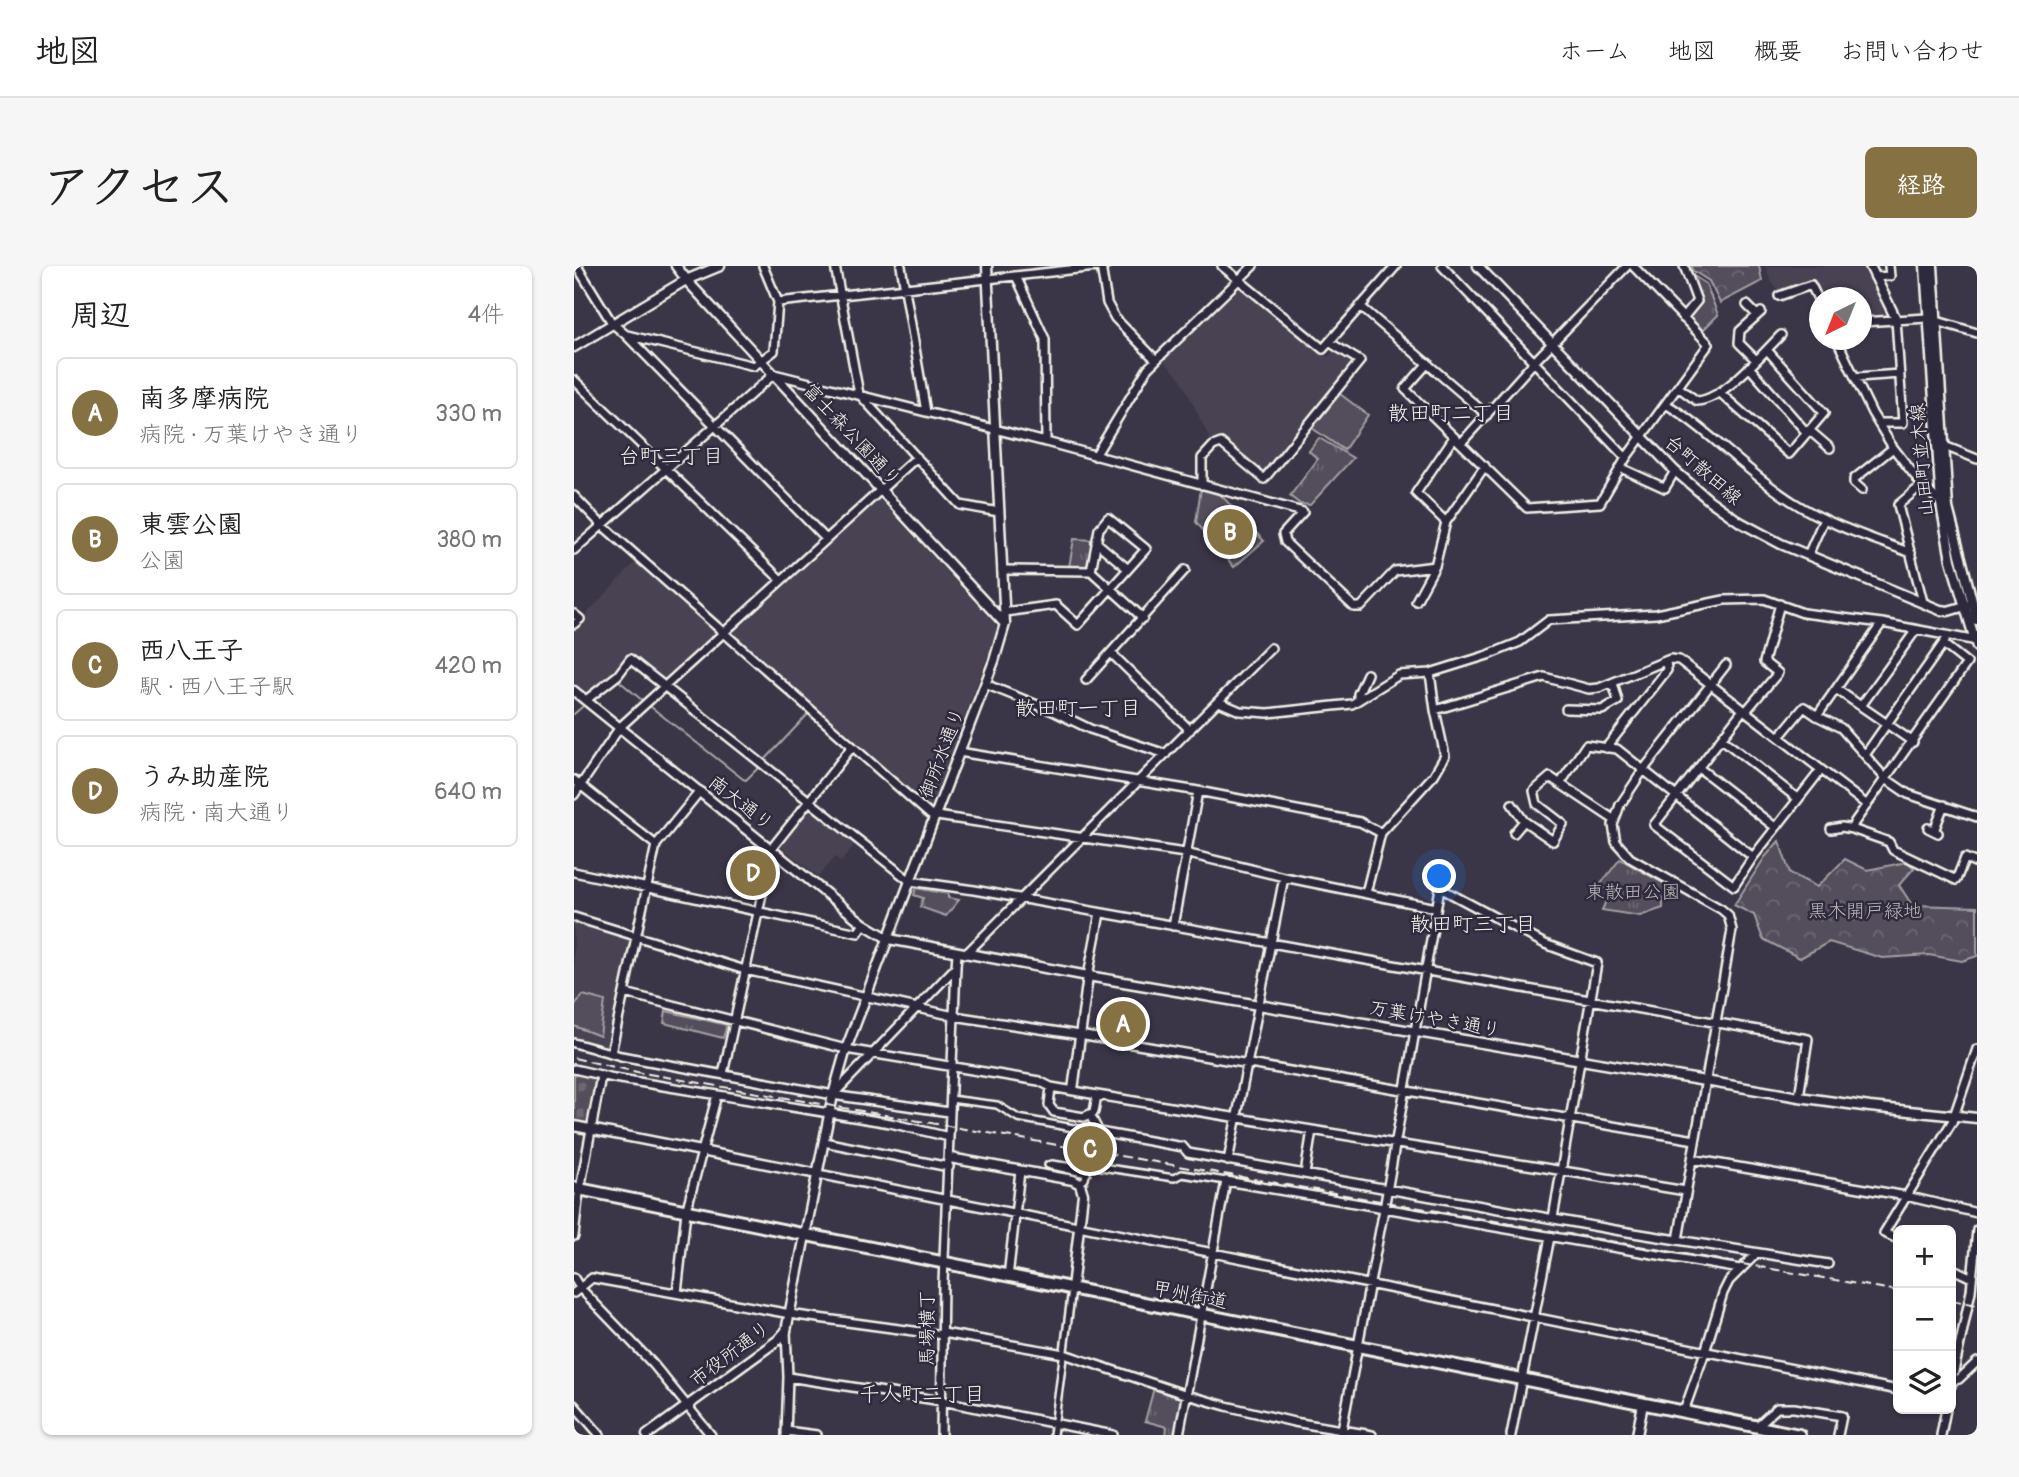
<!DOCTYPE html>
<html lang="ja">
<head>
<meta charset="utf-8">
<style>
	:root { --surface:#fff; --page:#f6f6f6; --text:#222; --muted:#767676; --line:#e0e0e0; --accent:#857141 }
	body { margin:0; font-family:Pangolin,"Klee One",sans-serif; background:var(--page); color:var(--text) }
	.controls { position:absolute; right:21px; bottom:21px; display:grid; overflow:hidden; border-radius:10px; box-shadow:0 2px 5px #0004 }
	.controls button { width:63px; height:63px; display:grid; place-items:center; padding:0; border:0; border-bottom:2px solid var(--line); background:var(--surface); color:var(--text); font:35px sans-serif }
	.compass { position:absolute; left:1235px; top:21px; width:63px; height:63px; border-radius:50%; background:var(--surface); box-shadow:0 2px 5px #0004; rotate:223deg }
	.you { position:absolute; left:866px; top:611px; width:24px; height:24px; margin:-18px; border:5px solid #fff; border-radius:50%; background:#1a73e8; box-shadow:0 0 0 10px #1a73e833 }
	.badge { display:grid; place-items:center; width:46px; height:46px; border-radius:50%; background:var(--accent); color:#fff; font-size:23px; font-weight:700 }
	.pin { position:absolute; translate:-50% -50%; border:4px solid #fff; box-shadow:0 2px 7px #0006 }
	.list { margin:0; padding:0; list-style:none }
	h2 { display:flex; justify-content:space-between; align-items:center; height:91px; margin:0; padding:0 28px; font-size:30px }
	h2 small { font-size:23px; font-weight:400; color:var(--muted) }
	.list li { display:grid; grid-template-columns:46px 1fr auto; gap:21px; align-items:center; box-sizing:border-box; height:112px; margin:0 14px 14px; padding:0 14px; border:2px solid var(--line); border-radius:10px }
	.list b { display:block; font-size:26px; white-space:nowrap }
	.list p { margin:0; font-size:23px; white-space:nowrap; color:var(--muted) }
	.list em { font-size:23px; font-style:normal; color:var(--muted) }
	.icon { flex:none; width:38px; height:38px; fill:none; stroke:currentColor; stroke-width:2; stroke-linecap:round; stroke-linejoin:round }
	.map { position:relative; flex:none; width:1403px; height:1169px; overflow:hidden; border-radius:10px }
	header { display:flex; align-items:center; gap:42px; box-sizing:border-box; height:98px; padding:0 35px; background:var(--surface); border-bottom:2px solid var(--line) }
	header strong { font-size:33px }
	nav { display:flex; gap:38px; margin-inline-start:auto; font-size:24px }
	.intro { display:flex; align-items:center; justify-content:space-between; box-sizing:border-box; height:168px; padding:0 42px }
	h1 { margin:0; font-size:49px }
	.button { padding:18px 32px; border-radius:10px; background:var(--accent); color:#fff; font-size:24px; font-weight:700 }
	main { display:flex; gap:42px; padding:0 42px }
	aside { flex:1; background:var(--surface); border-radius:10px; box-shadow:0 2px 5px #0004 }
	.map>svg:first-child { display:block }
</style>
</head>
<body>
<header>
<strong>地図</strong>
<nav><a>ホーム</a><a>地図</a><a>概要</a><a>お問い合わせ</a></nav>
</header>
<div class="intro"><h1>アクセス</h1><a class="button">経路</a></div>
<main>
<aside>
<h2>周辺<small>4件</small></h2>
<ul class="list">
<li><span class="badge">A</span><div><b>南多摩病院</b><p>病院 · 万葉けやき通り</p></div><em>330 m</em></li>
<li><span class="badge">B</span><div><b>東雲公園</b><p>公園</p></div><em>380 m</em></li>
<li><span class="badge">C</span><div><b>西八王子</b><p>駅 · 西八王子駅</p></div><em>420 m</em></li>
<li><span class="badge">D</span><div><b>うみ助産院</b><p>病院 · 南大通り</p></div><em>640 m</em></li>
</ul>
</aside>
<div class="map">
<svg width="1403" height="1169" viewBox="0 0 1403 1169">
	<defs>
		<pattern id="grass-tufts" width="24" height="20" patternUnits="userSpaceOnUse" patternTransform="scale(1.75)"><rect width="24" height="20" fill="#534e5c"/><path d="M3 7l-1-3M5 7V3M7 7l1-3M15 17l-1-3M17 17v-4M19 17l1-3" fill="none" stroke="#6c6873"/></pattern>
		<pattern id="forest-crowns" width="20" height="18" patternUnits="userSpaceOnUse" patternTransform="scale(1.75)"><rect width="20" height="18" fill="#534e5c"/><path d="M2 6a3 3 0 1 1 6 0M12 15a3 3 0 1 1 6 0" fill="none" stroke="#6c6873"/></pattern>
		<pattern id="cemetery-stones" width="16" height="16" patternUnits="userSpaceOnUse" patternTransform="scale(1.75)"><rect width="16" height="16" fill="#534e5c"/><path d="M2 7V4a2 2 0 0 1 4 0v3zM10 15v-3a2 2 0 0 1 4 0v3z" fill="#6c6873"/></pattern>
	</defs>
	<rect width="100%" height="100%" fill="#3b3647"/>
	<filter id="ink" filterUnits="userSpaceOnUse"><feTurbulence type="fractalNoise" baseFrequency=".0143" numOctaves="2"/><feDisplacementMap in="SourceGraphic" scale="14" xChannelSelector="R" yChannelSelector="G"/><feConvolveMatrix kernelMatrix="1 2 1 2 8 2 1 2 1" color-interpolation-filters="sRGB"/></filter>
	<g filter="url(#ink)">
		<path fill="#484352" d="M 1192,0 L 1290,0 L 1312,44 L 1309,49 L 1288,52 L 1288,32 L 1248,31 L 1241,15 L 1206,27 L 1196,14 Z
			M 665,22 L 669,22 L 754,91 L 762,82 L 781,95 L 781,98 L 687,208 L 645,174 L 638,177 L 607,113 L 590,95 Z
			M 303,234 L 307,235 L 421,358 L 423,365 L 357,540 L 354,541 L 159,370 L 160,366 Z
			M 65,292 L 150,367 L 91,420 L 56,393 L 17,430 L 0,416 L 0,358 L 9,352 Z
			M 235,535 L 284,574 L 267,596 L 261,591 L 245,611 L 202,577 Z
			M 0,653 L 56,671 L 58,674 L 36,781 L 33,784 L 0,775 Z"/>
		<path fill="url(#grass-tufts)" stroke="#a4a0a2" stroke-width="2" d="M 1113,6 L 1132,18 L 1144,49 L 1128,65 L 1114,51 L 1126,36 Z
			M 745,172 L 779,192 L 736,239 L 726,238 L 716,230 L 744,193 L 735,185 Z
			M 627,222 L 647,229 L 690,275 L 660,301 L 622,256 Z
			M 500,273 L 520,274 L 515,301 L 495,301 Z
			M 1046,593 L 1101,624 L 1101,629 L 1089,632 L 1089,642 L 1066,650 L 1028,644 L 1036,626 L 1026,619 Z
			M 342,622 L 374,628 L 374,632 L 385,634 L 372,650 L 346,641 L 349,632 L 340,629 Z
			M 92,745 L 153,759 L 149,772 L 90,757 Z
			M 580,1122 L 610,1132 L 603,1169 L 592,1169 L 593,1161 L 571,1155 Z"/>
		<path fill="url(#forest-crowns)" stroke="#a4a0a2" stroke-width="2" d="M 1118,0 L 1185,0 L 1188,15 L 1146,37 L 1135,15 L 1118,4 Z
			M 1205,575 L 1216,607 L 1243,621 L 1271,593 L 1293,604 L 1333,596 L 1340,602 L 1325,619 L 1338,639 L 1403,641 L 1403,690 L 1388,695 L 1355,689 L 1308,692 L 1255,676 L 1226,692 L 1189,673 L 1180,649 L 1160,639 L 1191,591 Z"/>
		<path fill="url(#cemetery-stones)" stroke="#a4a0a2" stroke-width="2" d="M 0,805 L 24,813 L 17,863 L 0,860 Z"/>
		<path fill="#534e5c" stroke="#a4a0a2" stroke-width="2" d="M 766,128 L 794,149 L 770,184 L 738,162 Z
			M 9,729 L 31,735 L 26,770 L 0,760 L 0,740 Z"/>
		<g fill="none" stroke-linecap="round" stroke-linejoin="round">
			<path stroke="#aaa6a7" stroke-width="2" d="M 44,414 L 69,435
				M 77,441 L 169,513 L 172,514 L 185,501
				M 0,448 L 8,441
				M 190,495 L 235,447"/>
			<path stroke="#57525f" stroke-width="5" stroke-dasharray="5 2.5" stroke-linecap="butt" d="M 499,901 L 505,863"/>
			<defs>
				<path id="pedestrian" d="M 376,833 L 423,839 L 444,852 L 505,863
					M 499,901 L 478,898 L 474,899 L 513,908
					M 506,918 L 511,913 L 514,899 L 600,912 L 608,908 L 652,915
					M 479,1169 L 498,1023"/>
				<path id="minor" d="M 3,0 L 38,57 L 52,69 L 252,273
					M 261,0 L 285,128 L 386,239 L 425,246
					M 327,0 L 352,146
					M 527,0 L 533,37 L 541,52 L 582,94
					M 648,0 L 749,83 L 822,0
					M 868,0 L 1052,192
					M 442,10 L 471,73 L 472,176
					M 1301,11 L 1316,10 L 1315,0
					M 1205,30 L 1237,19 L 1246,37
					M 204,36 L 531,0
					M 1173,39 L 1183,49
					M 786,40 L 913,149
					M 1109,52 L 1123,35 L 1110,0
					M 1288,56 L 1353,52 L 1403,67
					M 53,69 L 180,100 L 200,85 L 204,36 L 189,0
					M 1263,74 L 1298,147 L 1318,180 L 1348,219 L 1370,240
					M 1182,94 L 1165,77 L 1166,65 L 1187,46
					M 854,97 L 831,123 L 953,242 L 1026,237 L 1052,192 L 1135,78 L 1059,0
					M 1175,101 L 1233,167
					M 1283,111 L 1326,108
					M 0,114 L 207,314
					M 1104,121 L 1123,135 C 1149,134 1188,88 1207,69
					M 1145,126 L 1215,188 L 1250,147 L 1193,84
					M 1092,138 C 1138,166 1174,208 1219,236 C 1255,259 1298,272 1337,287
					M 1304,157 L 1329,157 L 1322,53
					M 1235,164 L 1256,182
					M 887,177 L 960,96 L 1053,0
					M 1368,179 L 1403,193
					M 521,190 L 574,102 L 679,0
					M 1047,202 L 1091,222 L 1101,205
					M 628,219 L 628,192 L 639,180 L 647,177 L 690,213 L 786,95 L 755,76
					M 1348,219 L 1324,239 L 1349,336
					M 1288,224 L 1280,217 L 1280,213 L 1319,182
					M 0,230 L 28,259 L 356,549 L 611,587 L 710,611 L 862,642
					M 872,256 L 842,227 L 880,171
					M 522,276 L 554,303
					M 0,284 L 200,108 L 472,176 L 729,246 L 709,268 L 711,276 L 780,341 L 787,341 L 821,305 L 861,300 L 872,256 L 911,200
					M 1234,289 L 1250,253
					M 428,304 L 517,305 L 569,352
					M 842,335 L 861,300
					M 431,346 L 482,339 L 504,359 L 572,283 L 534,252 L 525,263 L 517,305
					M 0,348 L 6,353 L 0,358
					M 1369,378 L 1393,397 L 1280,557 L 1278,563 L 1315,576 L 1319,584 L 1382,614 L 1391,592 L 1403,597
					M 537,387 L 616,464
					M 512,414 L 611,304
					M 411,418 L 481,446 L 516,463 L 592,488
					M 1262,423 L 1339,476
					M 784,433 L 784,428 L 793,408
					M 12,434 L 44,409 L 56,393 L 336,615 L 400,624 L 1234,773 L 1225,831
					M 645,436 L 666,445 L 694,447 L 778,438 L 825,409 L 856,407 L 914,389 L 946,376 L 975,354 L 1082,348 L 1150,334 L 1190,333 L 1229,347 L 1308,357 L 1403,375
					M 1287,440 L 1342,364
					M 992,443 L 1028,444 L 1044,435 L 1039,417
					M 861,444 L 970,411 L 1015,423 L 1025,422 L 1096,393 L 1105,394 L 1293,539
					M 1169,444 L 1080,559 L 1160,620 L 1179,591
					M 1172,445 L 1204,407 L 1190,396 L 1206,338
					M 1243,450 L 1308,357
					M 1205,471 L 1230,441 L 1243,450 L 1267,462 L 1312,513 L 1334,528 L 1403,551
					M 1148,473 L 1223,532
					M 1032,482 L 1093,404 L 1092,395
					M 385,486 L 624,525 L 786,556 L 807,567
					M 1291,489 L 1371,375
					M 1125,502 L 1201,561
					M 0,514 L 82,579
					M 986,518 L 1012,479 L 1043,483 L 1179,591 L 1247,504
					M 0,529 L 46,461 L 343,191
					M 938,538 L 950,555
					M 1354,562 L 1364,567
					M 1257,563 L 1268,561 L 1278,563
					M 1360,565 L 1370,539
					M 940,567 L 950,555 L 979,575 L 989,558 L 963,538 L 960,525 L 976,511 L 1039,553
					M 0,606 L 284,667 L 290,658
					M 792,627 L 807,567 L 860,509 L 871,490 L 861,444 L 856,407
					M 0,651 L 171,704 L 380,750 L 499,768 L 1121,874
					M 599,660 L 624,525
					M 392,688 L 697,382
					M 514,710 L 526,647
					M 51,727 L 272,783 L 465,815 L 477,821 L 523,829 L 1112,925
					M 0,777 L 47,790 L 265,830 L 375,846
					M 37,787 L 82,579 L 126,525
					M 0,803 L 40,812 L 316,857 L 375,871
					M 149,808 L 198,582 L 278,481
					M 477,821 L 475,839 L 480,846 L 510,851 L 520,846 L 523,829
					M 259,829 L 382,701 L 383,687
					M 516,849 L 525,866 L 609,881 L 614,887 L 1041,964 L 1254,998
					M 250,876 L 375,901
					M 1118,893 L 1332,930 L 1403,947
					M 654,895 L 710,611
					M 244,908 L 1324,1124
					M 731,908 L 738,864
					M 0,970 L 4,934 L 27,810
					M 1324,973 L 1310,967 L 1378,856 L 1403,783
					M 1104,974 L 1158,664 L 1154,649 L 1147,643 L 1056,592 L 1042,576 L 1039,559 L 1046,539 L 1070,503 L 1152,399
					M 1377,1002 L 1398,1012
					M 434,1011 L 446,905
					M 0,1012 L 6,1022 L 79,1098 L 137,1169
					M 0,1027 L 18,1012 L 222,1049 L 369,1069
					M 103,1027 L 112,946 L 143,829
					M 212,1065 L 214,1111 L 212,1169
					M 369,1067 L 490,1088 L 613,1129 L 652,1140 L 720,1156 L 798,1169
					M 214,1111 L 368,1135 L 539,1169
					M 1377,1115 L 1385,1113 L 1403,1096
					M 1377,1120 L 1397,1025 L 1403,964
					M 0,1139 L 26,1169
					M 1110,1145 L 1131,1086 L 1149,1027 L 1155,1015 L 1183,987
					M 1182,1161 L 1203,1142 L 1220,1142 L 1268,1150 L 1264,1169
					M 212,1165 L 243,1169
					M 367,1169 L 369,1017 L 382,701
					M 605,1169 L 652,915 L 1166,1003
					M 767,1169 L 810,943 L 866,622 L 971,678 L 1023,697 L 979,952
					M 937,1169 L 976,971
					M 1367,1169 L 1372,1143"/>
				<path id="tertiary" d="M 102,0 L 116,18 L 431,358
					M 904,0 L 1101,205 L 1135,234 L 1166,256 L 1207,278 L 1366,344 L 1374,345 L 1398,338
					M 1296,0 L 1322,53
					M 1351,0 L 1367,238 L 1377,294 L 1403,381
					M 1359,0 L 1374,242 L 1403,354
					M 0,81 L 112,14 L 146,0
					M 0,425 L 290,658 L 315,673 L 514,710 L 1225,831 L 1296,841 L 1403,852
					M 499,824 L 514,710
					M 0,860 L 244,908
					M 376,892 L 499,914 L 506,918 L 509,928 L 498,1022
					M 73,1169 L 204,1074 L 212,1065 L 259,829 L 272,783 L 420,395 L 431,358 L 413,0
					M 1063,1169 L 1069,1138"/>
				<path id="trunk" d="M 0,922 L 1225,1169"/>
			</defs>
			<use href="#pedestrian" stroke="#f4f1e8" stroke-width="10"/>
			<use href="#minor" stroke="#f4f1e8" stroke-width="12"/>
			<use href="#tertiary" stroke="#f4f1e8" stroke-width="13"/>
			<use href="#trunk" stroke="#f4f1e8" stroke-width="16"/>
			<use href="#pedestrian" stroke="#2f2a3d" stroke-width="5"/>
			<use href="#minor" stroke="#2f2a3d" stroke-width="7"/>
			<use href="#tertiary" stroke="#2f2a3d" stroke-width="8"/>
			<use href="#trunk" stroke="#2f2a3d" stroke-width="10"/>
			<path stroke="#f4f1e8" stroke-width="2" stroke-dasharray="10 5" stroke-linecap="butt" d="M 0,792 L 63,806 L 1324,1025
				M 1377,1034 L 1403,1039"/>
		</g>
	</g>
	<g text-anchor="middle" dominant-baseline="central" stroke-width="5" stroke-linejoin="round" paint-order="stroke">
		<g font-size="19" fill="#f4f1e8" stroke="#2f2a3d">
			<text transform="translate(278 169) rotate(47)">富士森公園通り</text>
			<text transform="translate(1348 194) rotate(-95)">山田町並木線</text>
			<text transform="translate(1129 204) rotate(41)">台町散田線</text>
			<text transform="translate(368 487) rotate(-69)">御所水通り</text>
			<text transform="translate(167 537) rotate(38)">南大通り</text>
			<text transform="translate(861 753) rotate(10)">万葉けやき通り</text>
			<text transform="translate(616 1029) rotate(11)">甲州街道</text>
			<text transform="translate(353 1062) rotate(-90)">馬場横丁</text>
			<text transform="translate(156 1088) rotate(-37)">市役所通り</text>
		</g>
		<g font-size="19" fill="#bcb8b7" stroke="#2f2a3d">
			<text x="1059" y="626">東散田公園</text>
			<text x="1291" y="645">黒木開戸緑地</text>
		</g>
		<g font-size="21" fill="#f4f1e8" stroke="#2f2a3d">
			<text x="877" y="147">散田町二丁目</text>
			<text x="97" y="190">台町三丁目</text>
			<text x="504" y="442">散田町一丁目</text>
			<text x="899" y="658">散田町三丁目</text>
			<text x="348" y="1128">千人町二丁目</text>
		</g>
	</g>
</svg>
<div class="controls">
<button>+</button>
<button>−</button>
<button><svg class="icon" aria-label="layers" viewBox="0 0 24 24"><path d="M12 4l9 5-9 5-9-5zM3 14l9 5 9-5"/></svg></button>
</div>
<svg class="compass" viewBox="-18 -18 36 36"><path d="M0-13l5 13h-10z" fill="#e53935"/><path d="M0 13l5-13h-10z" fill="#767676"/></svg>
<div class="you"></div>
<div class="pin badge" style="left:549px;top:758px">A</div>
<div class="pin badge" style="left:656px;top:266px">B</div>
<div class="pin badge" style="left:516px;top:883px">C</div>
<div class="pin badge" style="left:179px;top:607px">D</div>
</div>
</main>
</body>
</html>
